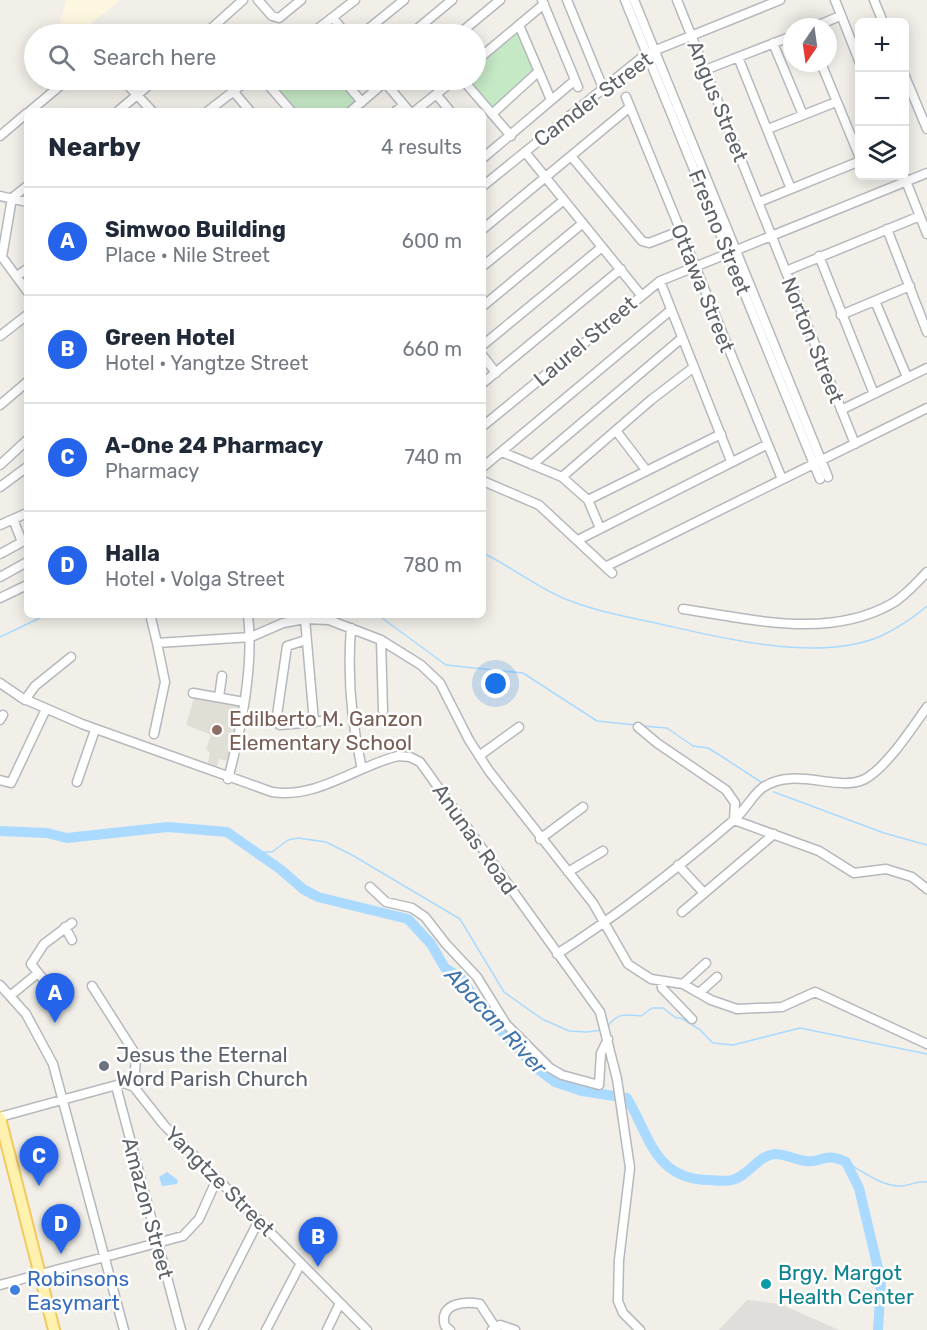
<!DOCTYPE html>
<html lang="en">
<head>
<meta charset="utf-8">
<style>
	:root { --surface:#fff; --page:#f6f6f7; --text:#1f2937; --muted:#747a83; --line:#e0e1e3; --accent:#2563eb }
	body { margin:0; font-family:Rubik,sans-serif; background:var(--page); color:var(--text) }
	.controls { position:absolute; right:18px; top:18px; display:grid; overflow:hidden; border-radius:9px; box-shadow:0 3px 15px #0003 }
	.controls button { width:54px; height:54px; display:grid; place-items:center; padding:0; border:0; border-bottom:2px solid var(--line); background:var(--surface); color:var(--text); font:30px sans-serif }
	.compass { position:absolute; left:783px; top:18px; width:54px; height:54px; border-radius:50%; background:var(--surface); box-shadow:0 3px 15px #0003; rotate:193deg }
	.you { position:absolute; left:496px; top:684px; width:21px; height:21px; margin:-15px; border:4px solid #fff; border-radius:50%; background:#1a73e8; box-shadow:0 0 0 9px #1a73e833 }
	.badge { display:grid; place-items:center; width:39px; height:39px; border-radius:50%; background:var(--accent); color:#fff; font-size:20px; font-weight:700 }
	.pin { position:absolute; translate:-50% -50px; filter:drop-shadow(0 2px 3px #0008) }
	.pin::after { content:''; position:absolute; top:32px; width:21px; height:18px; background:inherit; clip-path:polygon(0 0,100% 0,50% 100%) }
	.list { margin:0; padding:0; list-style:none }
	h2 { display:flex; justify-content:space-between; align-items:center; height:78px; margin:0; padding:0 24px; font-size:26px }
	h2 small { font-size:20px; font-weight:400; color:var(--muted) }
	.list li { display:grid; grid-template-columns:39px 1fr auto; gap:18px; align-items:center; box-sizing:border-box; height:108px; padding:0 24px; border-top:2px solid var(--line) }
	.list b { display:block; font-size:22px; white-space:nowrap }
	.list p { margin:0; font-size:20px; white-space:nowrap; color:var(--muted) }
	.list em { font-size:20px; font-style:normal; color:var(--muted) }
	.icon { flex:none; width:33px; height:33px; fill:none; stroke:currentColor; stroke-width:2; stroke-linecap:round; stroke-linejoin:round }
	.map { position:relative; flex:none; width:927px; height:1330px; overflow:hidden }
	.search { position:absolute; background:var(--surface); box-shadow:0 3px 15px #0003; left:24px; top:24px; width:462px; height:66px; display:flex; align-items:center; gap:15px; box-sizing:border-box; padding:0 21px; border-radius:33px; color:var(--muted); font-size:22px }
	.panel { position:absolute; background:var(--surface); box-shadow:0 3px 15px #0003; left:24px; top:108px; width:462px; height:510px; border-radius:9px }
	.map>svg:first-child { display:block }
</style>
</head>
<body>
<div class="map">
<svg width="927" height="1330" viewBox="0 0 927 1330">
	<rect width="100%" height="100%" fill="#f1efe8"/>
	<path fill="#fef7e0" d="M 66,0 L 120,0 L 78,34 L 57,34 Z"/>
	<path fill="#e0deda" d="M 747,1300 L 780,1304 L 839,1330 L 719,1330 Z"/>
	<path fill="#e1ded6" d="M 195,694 L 241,703 L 232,762 L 219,759 L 216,769 L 207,766 L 210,752 L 206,750 L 211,735 L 186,725 Z"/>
	<path fill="#c5e8c5" d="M 516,25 L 535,71 L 490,109 L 468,80 L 476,80 L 476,63 Z
		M 269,80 L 339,80 L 359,103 L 348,111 L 295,111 Z"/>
	<path fill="#aadaff" d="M 167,1172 L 178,1180 L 177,1184 L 162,1186 L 159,1177 Z"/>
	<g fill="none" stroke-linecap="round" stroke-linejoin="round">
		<path stroke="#aadaff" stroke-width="1.5" d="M 483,553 C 510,566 535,586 563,598 C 596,612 634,618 669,626 C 730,640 821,662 881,636 C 898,628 913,618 927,606
			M 378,615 L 446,665 L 523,673 L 597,721 L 636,725
			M 0,637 L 46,615
			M 641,726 L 667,728 L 693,746 L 708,748 L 721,756 L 764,784
			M 774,792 L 884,833 L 927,845
			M 256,852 L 272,852 L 288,840 L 298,838 L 326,842 L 352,855 L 460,919 L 504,992 L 542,1019 L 569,1031 L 587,1032 L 602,1030
			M 608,1026 C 617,1013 626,1014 641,1016 L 652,1008 L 663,1008 L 676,1018 L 681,1018 L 699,1029 L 713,1043 L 733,1045 L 800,1028 L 927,1054
			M 846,1162 C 861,1171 882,1186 899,1186 C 909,1187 916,1180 927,1182"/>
		<path stroke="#aadaff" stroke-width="10" d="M 0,831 L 47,833 L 67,838 L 168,827 L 227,832 L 280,869 L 303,889 L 318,897 L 408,919 L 431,944 L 445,968 L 460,977 L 486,1014 L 535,1067 L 555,1082 L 582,1091 L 627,1098 C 650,1136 654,1179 709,1180 C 716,1180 725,1182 732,1180 C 749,1176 758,1155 775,1154 C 786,1154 796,1160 806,1161 C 821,1164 823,1151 846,1162 L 859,1188 L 881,1281 L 878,1330"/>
		<defs>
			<path id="minor" d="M 258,0 L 272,16 L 279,18 L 301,0
				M 542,0 L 578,87
				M 567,0 L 603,88
				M 625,0 L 820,479
				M 634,0 L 828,477
				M 677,0 L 855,444
				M 835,0 L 860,63
				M 874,0 L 883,22
				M 333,18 L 346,34
				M 519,25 L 551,100
				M 814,27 L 840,16
				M 205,34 L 243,0
				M 311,34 L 355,0
				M 362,34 L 404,0
				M 411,34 L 452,0
				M 459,34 L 500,0
				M 773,43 L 803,115
				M 738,57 L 791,189
				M 476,61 L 544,4
				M 821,63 L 860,158
				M 705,70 L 792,36
				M 904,74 L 927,129
				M 123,80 L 152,111
				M 264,80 L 291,111
				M 343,80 L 362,102
				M 383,80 L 409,111
				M 463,80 L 511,136
				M 391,90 L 404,80
				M 233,91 L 250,111
				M 436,94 L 450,111
				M 626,97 L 782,479
				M 30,111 L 67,80
				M 118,111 L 155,80
				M 208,111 L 248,80
				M 351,111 L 385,82
				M 396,111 L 404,105
				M 415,111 L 454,80
				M 492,114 L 538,72
				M 768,129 L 836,102
				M 0,136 L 27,113
				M 525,152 L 641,295
				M 571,156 L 642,241 L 649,243 L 680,231
				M 483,158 L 574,81
				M 904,176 L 927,234
				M 27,186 L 12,198 L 2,257 L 27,291
				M 483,186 L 646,54 L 780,0
				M 0,196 L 27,202
				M 759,202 L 860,161
				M 483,229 L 630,107
				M 887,229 L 927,332
				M 819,256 L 874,394
				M 483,266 L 564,200
				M 786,271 L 920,216
				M 17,276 L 27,269
				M 660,281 L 731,461
				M 875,301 L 907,377
				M 483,306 L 583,223
				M 841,315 L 910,286
				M 0,336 L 27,315
				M 483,345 L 602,247
				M 483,356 L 496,373
				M 483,383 L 621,269
				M 0,405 L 27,382
				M 841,410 L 927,368
				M 483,426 L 660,281 L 927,173
				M 617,432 L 646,470
				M 502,452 L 562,477 L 588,500 L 600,528
				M 0,465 L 27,440
				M 532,465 L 682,338
				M 483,467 L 671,310
				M 562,477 L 651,400 L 694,367
				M 483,481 L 539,505 L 612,573
				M 0,487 L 27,467
				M 588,500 L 721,434
				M 0,525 L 27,513
				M 578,540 L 766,445
				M 0,554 L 22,542 L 13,519
				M 607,566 L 927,408
				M 0,577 L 27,562
				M 0,598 L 27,585
				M 683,609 C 751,619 829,640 893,603 C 906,595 916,583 927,572
				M 151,618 L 157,643 L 251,637 L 283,623 L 305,619 L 329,620 L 381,640 L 421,665 L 440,683 L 469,740 L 489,771 L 593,903 L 628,964 L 651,979 L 683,984 L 711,1000 L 737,1009 L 782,1007 L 815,992 L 927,1044
				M 305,619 L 314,722 L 328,720
				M 351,628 C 347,678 351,721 362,769
				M 306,640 L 287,646 L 276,722 L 280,725 L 314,722
				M 381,640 L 383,711
				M 0,683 L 22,698 L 82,724 L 272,792 C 318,799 356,766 398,756 L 410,757 L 420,762 L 600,1012 L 617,1079 L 630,1168 L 619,1260 L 618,1301 L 623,1313 L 640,1330
				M 193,693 L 244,702
				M 219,697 L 222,676
				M 25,700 L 35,686 L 71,657
				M 0,720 L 3,715
				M 638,727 L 657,743 L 726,790 L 735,803 L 734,820
				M 154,734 L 165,682 L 157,643
				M 479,756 L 519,727
				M 228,779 C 241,730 254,665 248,615
				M 0,780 L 11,783 L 46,709
				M 77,782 L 95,730
				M 734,820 L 819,851 L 854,873 L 886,869 L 912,877 L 927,889
				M 540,839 L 583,807
				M 678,865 L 704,893
				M 568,872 L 603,851
				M 370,887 L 386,902 L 412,908 L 425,917 L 446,944 L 477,977 L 506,1024 L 550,1068 L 562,1075 L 599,1085 L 601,1053 L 608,1039
				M 682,912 L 774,834
				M 65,927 L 72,940
				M 557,954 C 620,914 679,867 735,819 C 745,810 752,796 762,788 C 794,765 838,793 865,779 C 887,767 912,728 927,707
				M 661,981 L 662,988 L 692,1019
				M 683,984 L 706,963
				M 0,985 L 26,1014 L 53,1064 L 124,1330
				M 92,986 L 136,1055 L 134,1087
				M 699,993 L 717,977
				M 10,996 L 38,973
				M 63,1004 L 31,964 L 44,944 L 72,923
				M 116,1086 L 181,1330
				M 0,1117 L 124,1083 L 134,1087 L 164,1125 L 367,1330
				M 0,1285 L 183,1236 L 199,1219 L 217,1179
				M 203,1330 L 259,1220
				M 266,1330 L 301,1263
				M 327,1330 L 340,1303
				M 450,1330 L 445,1326 C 438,1303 465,1301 480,1304 L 495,1327
				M 492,1330 L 500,1325 L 515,1330"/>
			<path id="major" d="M 0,1118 L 54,1330"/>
		</defs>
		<use href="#minor" stroke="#b5b8bc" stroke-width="11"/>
		<use href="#major" stroke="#f2c960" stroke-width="14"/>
		<use href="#minor" stroke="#fff" stroke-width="8"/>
		<use href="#major" stroke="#fff2af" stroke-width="10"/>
	</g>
	<circle fill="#8d6e63" stroke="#fff" stroke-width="2" cx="217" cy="730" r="6"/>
	<circle fill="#6b7280" stroke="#fff" stroke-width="2" cx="104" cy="1066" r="6"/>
	<circle fill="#0f9aa8" stroke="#fff" stroke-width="2" cx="766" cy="1284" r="6"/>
	<circle fill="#3f7fe0" stroke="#fff" stroke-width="2" cx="15" cy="1290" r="6"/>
	<g text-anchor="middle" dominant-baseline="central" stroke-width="5" stroke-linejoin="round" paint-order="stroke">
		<g font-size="21" fill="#5f6368" stroke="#fff">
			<text transform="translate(593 99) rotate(-37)">Camder Street</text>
			<text transform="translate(718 101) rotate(68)">Angus Street</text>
			<text transform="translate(720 232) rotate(68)">Fresno Street</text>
			<text transform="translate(703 288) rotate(68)">Ottawa Street</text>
			<text transform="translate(813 340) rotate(68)">Norton Street</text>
			<text transform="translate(585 341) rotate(-40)">Laurel Street</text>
			<text transform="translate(475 839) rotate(55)">Anunas Road</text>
			<text transform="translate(220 1181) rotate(45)">Yangtze Street</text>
			<text transform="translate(148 1208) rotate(75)">Amazon Street</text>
		</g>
		<g font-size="21" fill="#785e54" stroke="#fff" text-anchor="start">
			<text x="229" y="718">Edilberto M. Ganzon<tspan x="229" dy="24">Elementary School</tspan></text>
		</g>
		<g font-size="21" fill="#5b616d" stroke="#fff" text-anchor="start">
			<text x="116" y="1054">Jesus the Eternal<tspan x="116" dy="24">Word Parish Church</tspan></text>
		</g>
		<g font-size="21" fill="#0d838f" stroke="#fff" text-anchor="start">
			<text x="778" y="1272">Brgy. Margot<tspan x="778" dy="24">Health Center</tspan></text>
		</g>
		<g font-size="21" fill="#366cbe" stroke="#fff" text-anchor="start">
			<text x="27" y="1278">Robinsons<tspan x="27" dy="24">Easymart</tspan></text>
		</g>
		<g font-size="22" font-style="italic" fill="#4174aa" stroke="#fff">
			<text transform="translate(496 1021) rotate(47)">Abacan River</text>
		</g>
	</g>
</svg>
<div class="controls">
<button>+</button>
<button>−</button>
<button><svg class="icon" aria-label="layers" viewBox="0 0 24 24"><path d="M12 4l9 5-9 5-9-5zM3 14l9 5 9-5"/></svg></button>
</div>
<svg class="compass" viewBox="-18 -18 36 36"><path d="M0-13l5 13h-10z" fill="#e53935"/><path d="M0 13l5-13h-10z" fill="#747a83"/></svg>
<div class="you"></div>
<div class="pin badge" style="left:55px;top:1023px">A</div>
<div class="pin badge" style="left:318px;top:1267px">B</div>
<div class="pin badge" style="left:39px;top:1186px">C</div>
<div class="pin badge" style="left:61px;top:1254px">D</div>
<div class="search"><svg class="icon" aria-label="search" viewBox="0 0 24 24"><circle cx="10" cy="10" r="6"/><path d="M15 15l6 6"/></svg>Search here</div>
<section class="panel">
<h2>Nearby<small>4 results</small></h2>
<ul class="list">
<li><span class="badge">A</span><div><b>Simwoo Building</b><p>Place · Nile Street</p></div><em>600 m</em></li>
<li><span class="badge">B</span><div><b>Green Hotel</b><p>Hotel · Yangtze Street</p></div><em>660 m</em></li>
<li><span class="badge">C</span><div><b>A-One 24 Pharmacy</b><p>Pharmacy</p></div><em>740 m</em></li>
<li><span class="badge">D</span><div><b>Halla</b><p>Hotel · Volga Street</p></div><em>780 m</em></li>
</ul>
</section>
</div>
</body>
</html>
